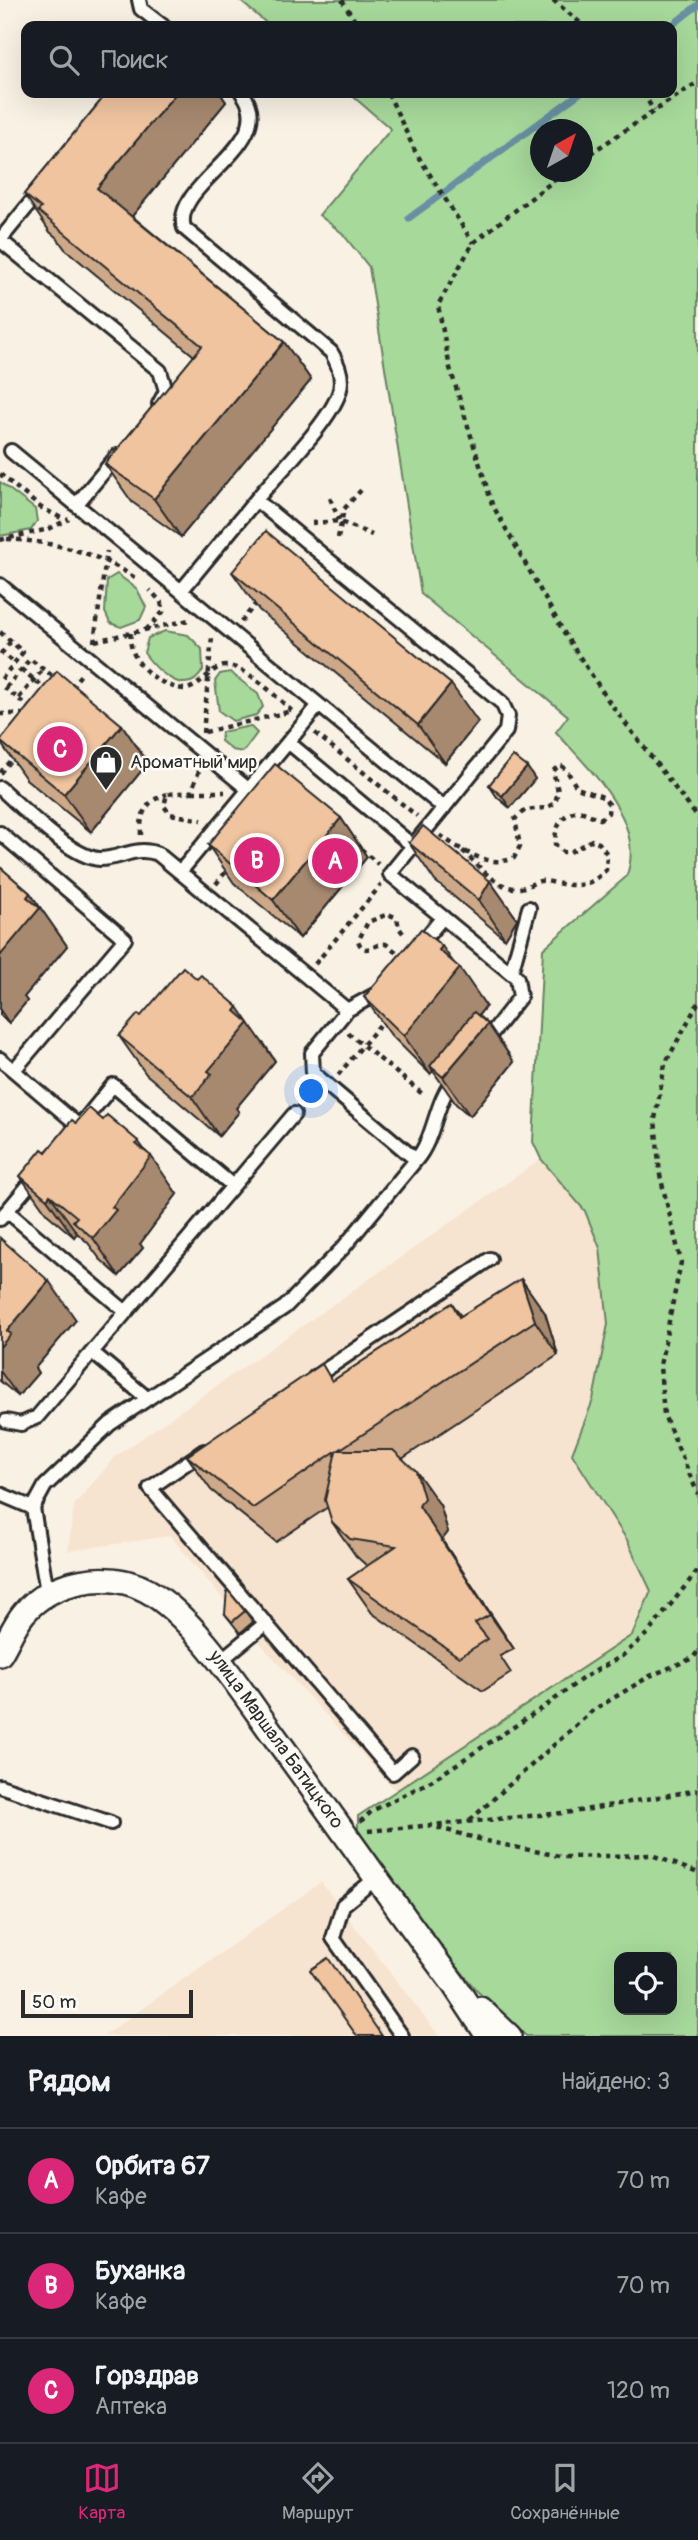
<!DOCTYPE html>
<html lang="ru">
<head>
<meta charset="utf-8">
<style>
	:root { --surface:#171b24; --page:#20242c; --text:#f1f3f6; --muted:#9ea1a6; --line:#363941; --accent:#db2777 }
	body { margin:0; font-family:Pangolin,sans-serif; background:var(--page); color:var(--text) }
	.controls { position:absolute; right:21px; bottom:21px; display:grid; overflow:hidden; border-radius:14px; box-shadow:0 7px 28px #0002 }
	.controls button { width:63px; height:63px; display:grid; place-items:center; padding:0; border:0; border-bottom:2px solid var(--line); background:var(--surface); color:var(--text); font:35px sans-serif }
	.compass { position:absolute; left:530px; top:119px; width:63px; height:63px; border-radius:50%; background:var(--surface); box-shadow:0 7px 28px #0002; rotate:40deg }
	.scale { position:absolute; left:21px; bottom:18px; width:172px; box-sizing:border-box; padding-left:7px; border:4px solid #2b2b2b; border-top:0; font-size:19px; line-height:24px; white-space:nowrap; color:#2b2b2b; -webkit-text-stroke:5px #fdfcf7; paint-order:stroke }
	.you { position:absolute; left:312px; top:1092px; width:24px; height:24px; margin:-18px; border:5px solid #fff; border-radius:50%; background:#1a73e8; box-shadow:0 0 0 10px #1a73e833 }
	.badge { display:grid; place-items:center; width:46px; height:46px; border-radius:50%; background:var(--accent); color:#fff; font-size:23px; font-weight:700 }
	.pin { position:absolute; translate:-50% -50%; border:4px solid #fff; box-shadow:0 2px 7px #0006 }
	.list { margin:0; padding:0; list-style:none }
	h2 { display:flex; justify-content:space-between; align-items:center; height:91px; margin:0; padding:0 28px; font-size:30px }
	h2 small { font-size:23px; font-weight:400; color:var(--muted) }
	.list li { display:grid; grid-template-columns:46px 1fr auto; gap:21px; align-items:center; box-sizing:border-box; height:105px; padding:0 28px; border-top:2px solid var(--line) }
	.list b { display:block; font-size:26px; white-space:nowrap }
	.list p { margin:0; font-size:23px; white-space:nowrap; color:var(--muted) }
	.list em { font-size:23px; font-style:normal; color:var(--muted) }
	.icon { flex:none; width:38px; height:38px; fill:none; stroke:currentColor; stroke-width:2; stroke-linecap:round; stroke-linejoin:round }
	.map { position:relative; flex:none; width:698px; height:2036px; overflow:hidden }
	.search { position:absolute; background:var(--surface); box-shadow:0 7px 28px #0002; left:21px; right:21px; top:21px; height:77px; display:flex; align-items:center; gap:18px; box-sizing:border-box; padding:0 24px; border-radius:14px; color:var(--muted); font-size:26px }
	.sheet { height:406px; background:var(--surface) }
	nav { display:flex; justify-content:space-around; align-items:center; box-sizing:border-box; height:98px; border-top:2px solid var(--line); background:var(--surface); font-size:19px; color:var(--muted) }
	nav a { display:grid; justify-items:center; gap:4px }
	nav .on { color:var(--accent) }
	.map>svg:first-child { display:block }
</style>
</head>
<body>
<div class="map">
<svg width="698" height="2036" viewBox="0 0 698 2036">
	<rect width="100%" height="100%" fill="#faf1e5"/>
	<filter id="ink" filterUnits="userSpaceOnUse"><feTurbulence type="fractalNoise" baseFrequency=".0143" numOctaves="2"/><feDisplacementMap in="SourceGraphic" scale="14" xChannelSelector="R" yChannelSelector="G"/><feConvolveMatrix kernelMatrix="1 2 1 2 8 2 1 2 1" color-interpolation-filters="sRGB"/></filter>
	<g filter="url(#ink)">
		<path fill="#f7e4d0" d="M 541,1159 L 585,1211 L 600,1248 L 608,1324 L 593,1400 L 572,1454 L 627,1540 L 652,1591 L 633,1635 L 396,1791 L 264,1648 L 170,1536 L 68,1551 L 74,1505 L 116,1456 Z
			M 321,1882 L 439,2036 L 103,2036 Z"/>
		<path fill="#a7d99b" stroke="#698263" stroke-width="2" fill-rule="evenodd" d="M 239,0 L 698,0 L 698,2036 L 526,2036 L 476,1990 L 358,1844 L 358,1816 L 632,1635 L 651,1591 L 627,1540 L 572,1454 L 593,1400 L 608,1324 L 600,1248 L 585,1211 L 541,1159 L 533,1142 L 543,949 L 626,877 C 648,822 589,769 556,732 L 568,716 L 421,594 L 369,267 L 342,233 L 319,215 L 391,129 L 349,93 L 672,93 L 672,26 L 270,26 ZM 540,130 L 582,130 L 582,172 L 540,172 ZM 619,1957 L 672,1957 L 672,2010 L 619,2010 Z
			M 0,482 L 35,509 L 37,521 L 31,530 L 0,536 Z
			M 117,574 L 137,589 L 146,607 L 140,620 L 121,627 L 110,623 L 105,612 L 107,580 Z
			M 165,631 L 188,635 L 202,649 L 203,670 C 187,700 157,671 144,653 L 148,638 Z
			M 230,672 L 258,694 L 263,707 L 256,715 L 233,721 L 219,711 L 215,681 L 220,674 Z
			M 250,726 L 257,733 L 243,752 L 232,750 L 221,741 L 222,732 Z"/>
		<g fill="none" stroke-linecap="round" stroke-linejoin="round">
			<path stroke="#6890a2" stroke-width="7" d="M 671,26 L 698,5
				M 409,218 L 580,93"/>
			<defs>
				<path id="service" d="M 139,0 L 141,9 L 163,26
					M 242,93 C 282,143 170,184 184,228 L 331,352 C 339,365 344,379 339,393 C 329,423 277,474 256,500
					M 41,190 L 0,240 L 160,371 L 166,391 L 159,404
					M 11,451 L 181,591 L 256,500 L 502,703 L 508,716 L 506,731 L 390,874 L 517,978 L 520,997 L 484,1043
					M 76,505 L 117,456
					M 0,585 L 249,790
					M 319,705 L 444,808
					M 288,742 L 413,846
					M 0,788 C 23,808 71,858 100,859 C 121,859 136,845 158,854 L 347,1010 L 312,1053 L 313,1073 L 416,1160 L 343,1248 L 285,1307 L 110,1424 L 45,1486 L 33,1508 L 47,1592
					M 0,833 L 125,939 L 14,1070
					M 180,872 L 319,705 L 181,591
					M 419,946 L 443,917
					M 511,973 L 529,908
					M 347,1010 L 380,992
					M 0,1059 L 79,1126
					M 82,1123 L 113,1085 L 233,1186 L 126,1312
					M 416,1160 C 436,1136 434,1103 455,1078
					M 233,1186 L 294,1114
					M 7,1211 L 38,1174
					M 0,1219 L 7,1211 L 126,1312 L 37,1417 L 21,1424 L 6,1421
					M 92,1352 L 148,1399
					M 315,1377 L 490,1259
					M 204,1451 L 150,1488 L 393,1773 L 412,1756
					M 0,1494 L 33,1508
					M 220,1661 L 266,1623
					M 0,1786 L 111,1823
					M 375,1879 L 343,1905 L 333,1938 L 402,2036"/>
				<g id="minor">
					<path id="s1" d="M 0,1654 C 8,1641 14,1625 24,1613 C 52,1580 108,1570 146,1590 C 192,1615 238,1686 269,1729 C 331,1813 390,1899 453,1983 L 488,2036"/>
					<path d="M 480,2009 L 509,2036"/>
				</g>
			</defs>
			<use href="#service" stroke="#2b2b2b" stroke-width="18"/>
			<use href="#minor" stroke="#2b2b2b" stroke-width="28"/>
			<path stroke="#2b2b2b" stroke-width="4.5" stroke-dasharray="5 5" stroke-linecap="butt" d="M 342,0 L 358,26
				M 553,0 L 584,26
				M 388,93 L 415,151 L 473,243
				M 643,93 L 654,111
				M 582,159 L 698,82
				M 565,172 L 473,243 L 438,305 L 450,368 L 492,504 L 566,636 L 610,703 L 698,818
				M 0,474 L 40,507 L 65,520
				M 330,498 L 339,520
				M 312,523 L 339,521 L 372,535
				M 338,538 L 344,509 L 362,489
				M 7,539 C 53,542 97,552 135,578
				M 0,540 L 49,529 L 69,519
				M 241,622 L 257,602
				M 146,630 L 163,612 L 161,602 L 150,590
				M 0,632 L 23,652 L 0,681
				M 131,633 C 125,661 162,690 188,689 C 200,685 208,672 220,667 C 241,659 277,698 292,711
				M 95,641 L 189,620
				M 94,642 L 107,551
				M 0,651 L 15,663
				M 1,654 L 11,641
				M 21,669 L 47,690
				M 4,687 L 32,710
				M 71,687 L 83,672
				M 6,688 L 30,659 L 55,678
				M 19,698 L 44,668
				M 0,714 L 27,714
				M 205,732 L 292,711
				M 203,733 L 212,637
				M 315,733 L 417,816
				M 199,771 L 191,792 L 167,794 L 164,806 L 170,814 L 202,820
				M 0,773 L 14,756
				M 192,792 L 225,792
				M 141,835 C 140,814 145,801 167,794
				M 440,835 C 459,849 489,869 514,858 L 520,846 L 515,819 L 525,810 L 546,808 L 555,803 L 558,791 L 553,771 L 560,765 L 566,769 L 577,788 L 603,797 L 609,804 L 608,813 L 600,819 C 594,817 589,814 583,812 C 564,808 554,828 555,844 L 563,852 L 570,852 L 592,840 L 599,843 L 607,854 L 606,870 C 587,890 571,886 546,881 C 536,879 530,887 520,888 C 498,891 477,864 462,850
				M 361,849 L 378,864
				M 216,884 L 228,869
				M 404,958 L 386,944 C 375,942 365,958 358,941 L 368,922 L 388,914 L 397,918 L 399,928 L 406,937
				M 315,964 L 381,885
				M 698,1003 L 665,1064 L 655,1119 L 660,1175 L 681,1262 L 660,1366 L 664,1415 L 698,1494
				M 348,1033 L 425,1096
				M 338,1075 L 384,1020
				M 470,1820 L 592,1711 L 650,1676 L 693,1658 L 698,1651
				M 360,1822 L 372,1811 L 431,1781 L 547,1705 L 583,1678 L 622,1656 L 649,1632 L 698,1570
				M 428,1825 L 490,1842 L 564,1857 L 652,1855 L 698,1873
				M 368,1831 L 573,1812 L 698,1790"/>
			<use href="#service" stroke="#fdfcf7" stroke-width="12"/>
			<use href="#minor" stroke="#fdfcf7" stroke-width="23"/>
		</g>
		<path fill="#cea989" stroke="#2b2b2b" stroke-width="2" d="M 107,93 L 220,93 L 226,102 L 132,216 L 284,342 L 311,380 L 181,537 L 132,502 L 105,464 L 194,356 L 65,249 L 57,238 L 50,232 L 24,194 Z
			M 232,572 L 478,722 L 445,763 L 259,610 Z
			M 122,725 L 148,763 L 91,832 L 26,779 L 0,742 Z
			M 527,767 L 535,779 L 510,808 L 497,797 L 489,785 Z
			M 341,818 L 367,857 L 300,938 L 234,883 L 208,845 Z
			M 409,843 L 490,881 L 517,919 L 505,939 L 435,881 Z
			M 0,867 L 30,893 L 67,946 L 24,997 L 27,1001 L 9,1023 L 0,1015 Z
			M 454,963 L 486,1006 L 478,1016 L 488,1024 L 514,1062 L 470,1116 L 456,1104 L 433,1071 L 430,1074 L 391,1035 L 364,997 Z
			M 197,979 L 265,1045 L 275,1061 L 236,1108 L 239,1112 L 219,1136 L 146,1074 L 119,1036 L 141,1016 Z
			M 103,1120 L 147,1153 L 177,1194 L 140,1244 L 143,1248 L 119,1276 L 100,1259 L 88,1243 L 77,1233 L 74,1237 L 47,1214 L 20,1176 L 76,1123 Z
			M 0,1238 L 76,1320 L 35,1368 L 38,1373 L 18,1396 L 0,1381 Z
			M 521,1279 L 545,1313 L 558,1355 L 402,1459 L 440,1505 L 448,1532 L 442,1540 L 514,1649 L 500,1656 L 511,1673 L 483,1691 L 372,1613 L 348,1579 L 367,1566 L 356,1556 L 332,1522 L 328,1507 L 276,1542 L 211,1490 L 187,1456 L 334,1380 L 452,1303 L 461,1316 Z
			M 245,1611 L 253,1622 L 240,1633 L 225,1614 Z"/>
		<path fill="#a7896f" stroke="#2b2b2b" stroke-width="2" d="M 176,93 L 220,93 L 226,102 L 124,226 L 97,188 Z
			M 284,342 L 311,380 L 181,537 L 154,499 Z
			M 451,684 L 478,722 L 445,763 L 418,725 Z
			M 122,725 L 148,763 L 91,832 L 64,794 Z
			M 527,767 L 535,779 L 510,808 L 502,796 Z
			M 341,818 L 367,857 L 300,938 L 273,900 Z
			M 490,881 L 517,919 L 505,939 L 479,900 Z
			M 30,893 L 67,946 L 24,997 L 27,1001 L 9,1023 L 0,1010 L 0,956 L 27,897 Z
			M 442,946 L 458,969 L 460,968 L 486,1006 L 434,1069 L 430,1066 L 433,1071 L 430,1074 L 404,1036 L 439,950 Z
			M 238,1007 L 275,1061 L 236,1108 L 239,1112 L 219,1136 L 192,1097 L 208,1071 L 235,1011 Z
			M 488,1024 L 514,1062 L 470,1116 L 443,1077 Z
			M 138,1141 L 150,1157 L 151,1156 L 177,1194 L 140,1244 L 143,1248 L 119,1276 L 93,1238 L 112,1207 L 136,1144 Z
			M 50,1195 L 77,1233 L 74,1237 L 47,1199 Z
			M 521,1279 L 545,1313 L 558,1355 L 535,1321 Z
			M 49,1281 L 76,1320 L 35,1368 L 38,1373 L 18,1396 L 0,1371 L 0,1347 L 7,1331 Z
			M 416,1471 L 440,1505 L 448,1532 L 442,1540 L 514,1649 L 490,1615 L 419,1506 Z"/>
		<path fill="#efc49f" stroke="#2b2b2b" stroke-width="2" d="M 107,93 L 176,93 L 97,188 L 284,342 L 154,499 L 105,464 L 202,346 L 38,211 L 41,208 L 24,194 Z
			M 266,531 L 451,684 L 418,725 L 232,572 Z
			M 57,671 L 122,725 L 64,794 L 0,741 Z
			M 513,756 L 527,767 L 502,796 L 489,785 Z
			M 275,764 L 341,818 L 273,900 L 208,845 Z
			M 423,826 L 490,881 L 479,900 L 409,843 Z
			M 0,867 L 30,893 L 27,897 L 40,908 L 0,956 Z
			M 421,929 L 442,946 L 439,950 L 460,968 L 404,1036 L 364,997 Z
			M 183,967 L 197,979 L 201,975 L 217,989 L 238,1007 L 235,1011 L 249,1023 L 208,1071 L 212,1074 L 192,1097 L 119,1036 L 138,1014 L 141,1016 Z
			M 474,1012 L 488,1024 L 443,1077 L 430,1066 Z
			M 89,1108 L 103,1120 L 107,1115 L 138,1141 L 136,1144 L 151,1156 L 112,1207 L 116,1210 L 93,1238 L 73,1221 L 77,1217 L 50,1195 L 47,1199 L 20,1176 L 42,1149 L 46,1152 L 72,1120 L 76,1123 Z
			M 0,1238 L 49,1281 L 7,1331 L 11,1334 L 0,1347 Z
			M 521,1279 L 535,1321 L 339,1450 L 393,1450 L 416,1471 L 424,1498 L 419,1506 L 490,1615 L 475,1623 L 488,1639 L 459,1657 L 348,1579 L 396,1546 L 350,1539 L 332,1522 L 325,1500 L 336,1451 L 253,1508 L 187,1456 L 322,1364 L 332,1381 L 452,1303 L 459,1317 Z
			M 227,1589 L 245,1611 L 232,1622 L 225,1614 Z
			M 328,1958 L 382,2036 L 357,2036 L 310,1970 Z"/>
	</g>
	<defs>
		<symbol id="shop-pin" viewBox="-11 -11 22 30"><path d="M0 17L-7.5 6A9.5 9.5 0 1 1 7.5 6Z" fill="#2b2b2b" stroke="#fdfcf7"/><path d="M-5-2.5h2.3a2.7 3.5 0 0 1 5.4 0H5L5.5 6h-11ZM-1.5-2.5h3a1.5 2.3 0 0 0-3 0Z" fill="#fff"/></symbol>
	</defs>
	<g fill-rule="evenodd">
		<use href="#shop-pin" x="87" y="743" width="38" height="52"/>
	</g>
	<g text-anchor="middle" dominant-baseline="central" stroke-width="5" stroke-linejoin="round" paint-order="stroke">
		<g font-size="19" fill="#2b2b2b" stroke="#fdfcf7" text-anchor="start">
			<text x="130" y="762">Ароматный мир</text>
		</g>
		<g font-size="19" fill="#2b2b2b" stroke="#fdfcf7">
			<text stroke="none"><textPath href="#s1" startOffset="380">улица Маршала Батицкого</textPath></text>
		</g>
	</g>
</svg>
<div class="controls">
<button><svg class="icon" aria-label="locate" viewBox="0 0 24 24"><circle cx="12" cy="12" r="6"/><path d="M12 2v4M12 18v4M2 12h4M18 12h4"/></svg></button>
</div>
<svg class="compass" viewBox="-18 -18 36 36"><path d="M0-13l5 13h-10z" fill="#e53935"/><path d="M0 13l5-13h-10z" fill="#9ea1a6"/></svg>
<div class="scale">50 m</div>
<div class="you"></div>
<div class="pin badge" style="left:335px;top:861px">A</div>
<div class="pin badge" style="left:257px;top:860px">B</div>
<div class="pin badge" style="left:60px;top:749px">C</div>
<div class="search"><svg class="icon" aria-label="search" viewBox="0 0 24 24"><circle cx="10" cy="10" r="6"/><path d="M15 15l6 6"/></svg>Поиск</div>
</div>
<section class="sheet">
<h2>Рядом<small>Найдено: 3</small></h2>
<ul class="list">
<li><span class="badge">A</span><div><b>Орбита 67</b><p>Кафе</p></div><em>70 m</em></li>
<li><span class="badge">B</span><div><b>Буханка</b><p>Кафе</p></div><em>70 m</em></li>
<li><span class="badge">C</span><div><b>Горздрав</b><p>Аптека</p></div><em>120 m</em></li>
</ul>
</section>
<nav>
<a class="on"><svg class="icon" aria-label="map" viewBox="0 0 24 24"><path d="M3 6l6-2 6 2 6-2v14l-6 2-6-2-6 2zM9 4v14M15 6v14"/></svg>Карта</a>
<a><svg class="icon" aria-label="directions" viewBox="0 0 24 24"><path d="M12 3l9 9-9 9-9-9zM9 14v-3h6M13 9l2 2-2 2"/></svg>Маршрут</a>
<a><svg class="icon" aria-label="saved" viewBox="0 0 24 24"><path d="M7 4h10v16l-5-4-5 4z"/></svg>Сохранённые</a>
</nav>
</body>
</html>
